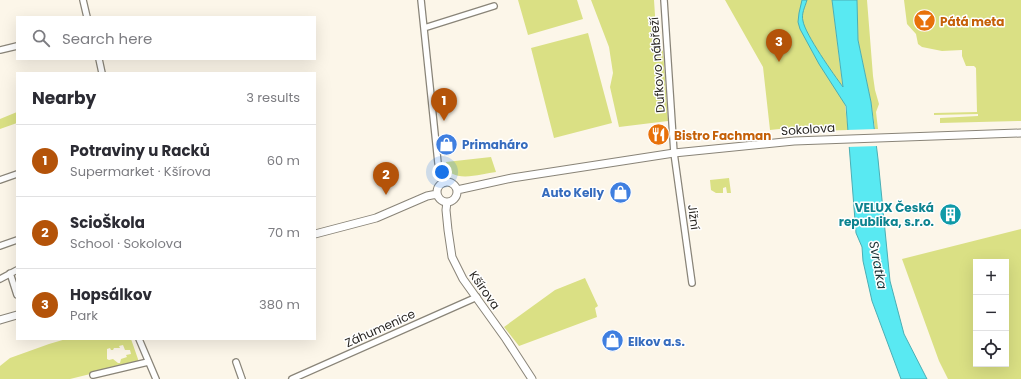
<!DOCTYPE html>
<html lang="en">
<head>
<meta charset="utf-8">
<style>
	:root { --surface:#fff; --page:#f7f7f7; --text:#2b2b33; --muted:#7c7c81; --line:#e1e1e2; --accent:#b45309 }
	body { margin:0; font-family:Poppins,sans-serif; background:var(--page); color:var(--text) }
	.controls { position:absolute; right:12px; bottom:12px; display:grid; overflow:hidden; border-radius:0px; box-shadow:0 4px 16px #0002 }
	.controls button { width:36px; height:36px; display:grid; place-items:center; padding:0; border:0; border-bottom:1px solid var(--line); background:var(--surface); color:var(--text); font:20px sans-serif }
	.you { position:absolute; left:442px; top:172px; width:14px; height:14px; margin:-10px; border:3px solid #fff; border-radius:50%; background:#1a73e8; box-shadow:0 0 0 6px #1a73e833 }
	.badge { display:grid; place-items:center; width:26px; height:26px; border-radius:50%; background:var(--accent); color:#fff; font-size:13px; font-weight:700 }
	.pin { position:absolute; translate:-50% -33px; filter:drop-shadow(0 1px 2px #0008) }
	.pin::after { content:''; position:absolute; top:21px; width:14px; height:12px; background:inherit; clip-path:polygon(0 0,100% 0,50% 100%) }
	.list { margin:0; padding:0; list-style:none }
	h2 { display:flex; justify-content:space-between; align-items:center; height:52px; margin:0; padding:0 16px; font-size:17px }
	h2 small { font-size:13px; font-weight:400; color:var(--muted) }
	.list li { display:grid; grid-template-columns:26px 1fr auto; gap:12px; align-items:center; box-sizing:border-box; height:72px; padding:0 16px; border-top:1px solid var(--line) }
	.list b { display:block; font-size:15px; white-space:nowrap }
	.list p { margin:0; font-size:13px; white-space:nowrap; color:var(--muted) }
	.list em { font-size:13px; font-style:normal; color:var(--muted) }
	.icon { flex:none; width:22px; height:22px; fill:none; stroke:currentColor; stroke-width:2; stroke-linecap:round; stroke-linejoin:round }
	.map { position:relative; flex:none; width:1021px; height:379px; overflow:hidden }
	.search { position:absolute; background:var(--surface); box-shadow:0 4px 16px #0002; left:16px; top:16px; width:300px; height:44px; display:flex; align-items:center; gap:10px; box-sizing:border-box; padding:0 14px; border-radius:0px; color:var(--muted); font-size:15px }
	.panel { position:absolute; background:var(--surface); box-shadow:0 4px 16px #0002; left:16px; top:72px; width:300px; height:268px; border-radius:0px }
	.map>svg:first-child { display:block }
</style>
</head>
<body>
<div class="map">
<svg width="1021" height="379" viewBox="0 0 1021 379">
	<rect width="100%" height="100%" fill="#fcf6e9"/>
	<path fill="#dae084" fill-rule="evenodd" d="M 518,0 L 577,0 L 583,19 L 528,35 Z
		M 591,0 L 654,0 L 657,46 L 663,51 L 668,121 L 619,127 L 610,87 L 613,73 L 609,47 Z
		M 725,0 L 832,0 L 848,130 L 817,131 L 816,125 L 770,130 L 763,67 Z
		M 857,0 L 867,0 L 873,76 L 875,90 L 879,104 L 876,112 L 878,129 L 875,129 L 871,102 L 858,40 Z
		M 904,0 L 1021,0 L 1021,121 L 940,123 L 940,118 L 978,116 L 978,114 L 934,115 L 934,113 L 977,112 L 976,68 L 974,66 L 966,66 L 962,56 L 962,50 L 942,51 L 922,47 L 918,44 L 916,34 L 907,24 Z
		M 588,33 L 612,123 L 554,138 L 531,48 Z
		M 17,112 L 17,123 L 0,129 L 0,119 Z
		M 491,157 L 496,172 C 481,174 447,185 446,162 Z
		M 729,178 L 731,193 L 727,193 L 726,187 L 723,188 L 723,193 L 716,193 L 711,190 L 710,180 Z
		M 1021,229 L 1021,379 L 948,379 L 939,361 L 902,259 ZM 976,262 L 1006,262 L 1006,364 L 976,364 Z
		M 585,278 L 598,306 L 595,308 L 597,317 L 519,346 L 504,327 L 555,290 Z
		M 66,339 L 131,339 L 139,362 L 70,379 L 0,379 L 0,366 L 10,358 L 49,344 ZM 123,345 L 125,350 L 130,350 L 131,354 L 126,355 L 127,357 L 121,359 L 120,363 L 118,363 L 113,359 L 109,360 L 107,359 L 107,349 L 110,348 L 111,350 L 113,350 L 114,348 L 120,348 L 119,346 Z"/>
	<path fill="#59e9f2" stroke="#4baeb4" d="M 802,0 L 807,0 C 805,7 801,14 803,21 C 805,34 834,75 843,87 L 832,0 L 857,0 L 858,40 L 871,102 L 878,159 L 890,281 L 904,334 L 927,379 L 901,379 L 872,301 L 863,261 L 862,247 L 856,233 L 846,106 L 819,64 L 800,29 L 798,22 L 799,13 Z"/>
	<path fill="#fcf6e9" d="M 877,129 L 878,146 L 847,147 L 846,130 Z"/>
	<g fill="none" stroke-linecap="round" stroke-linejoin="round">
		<defs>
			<path id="minor" d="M 83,0 L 87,17
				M 421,0 L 438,163 L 444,183
				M 664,0 L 674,153 L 692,283
				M 424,28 L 494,6
				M 0,50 L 17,46
				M 99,59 L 102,73
				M 0,180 L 17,174
				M 0,246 L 17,240
				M 10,273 L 17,295
				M 0,279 L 17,270
				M 139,339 L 156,379
				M 236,362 L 242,379
				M 93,375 L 148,362
				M 292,379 L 477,297"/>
			<path id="tertiary" d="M437 192a10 10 0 1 1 20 0a10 10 0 1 1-20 0Z
				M 457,190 L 512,178 L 674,153 L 794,141 L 1021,133
				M 447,202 L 446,210 L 448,230 L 452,257 L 463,279 L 506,339 L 532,379
				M 315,234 L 376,218 L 427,196 L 437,194
				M 0,320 L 17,315"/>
		</defs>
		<use href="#minor" stroke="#898478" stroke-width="8"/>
		<use href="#tertiary" stroke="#898478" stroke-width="9"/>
		<use href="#minor" stroke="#fff" stroke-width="5.5"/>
		<use href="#tertiary" stroke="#fff" stroke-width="7"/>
	</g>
	<defs>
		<symbol id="bar-disc" viewBox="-11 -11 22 22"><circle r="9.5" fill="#e8710a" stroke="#fff"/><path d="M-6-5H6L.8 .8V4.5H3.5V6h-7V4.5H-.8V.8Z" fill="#fff"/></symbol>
		<symbol id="restaurant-disc" viewBox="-11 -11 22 22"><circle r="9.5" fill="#e8710a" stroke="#fff"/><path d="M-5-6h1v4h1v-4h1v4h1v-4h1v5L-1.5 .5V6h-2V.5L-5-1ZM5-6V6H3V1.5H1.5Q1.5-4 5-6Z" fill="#fff"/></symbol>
		<symbol id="shop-disc" viewBox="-11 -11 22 22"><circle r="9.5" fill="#3f7fe0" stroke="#fff"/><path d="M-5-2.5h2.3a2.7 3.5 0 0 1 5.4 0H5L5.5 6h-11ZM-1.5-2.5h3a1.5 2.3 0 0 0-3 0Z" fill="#fff"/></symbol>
		<symbol id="building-disc" viewBox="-11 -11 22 22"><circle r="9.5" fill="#0f9aa8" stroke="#fff"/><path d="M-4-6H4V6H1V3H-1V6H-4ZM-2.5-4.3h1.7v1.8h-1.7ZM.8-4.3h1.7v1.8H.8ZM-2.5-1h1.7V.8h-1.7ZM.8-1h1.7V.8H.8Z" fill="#fff"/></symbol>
	</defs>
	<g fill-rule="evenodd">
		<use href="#bar-disc" x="912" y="8" width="25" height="25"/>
		<use href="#restaurant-disc" x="646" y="122" width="25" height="25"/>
		<use href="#shop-disc" x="434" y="132" width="25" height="25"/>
		<use href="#shop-disc" x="608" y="180" width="25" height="25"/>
		<use href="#building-disc" x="938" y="202" width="25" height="25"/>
		<use href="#shop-disc" x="600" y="328" width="25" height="25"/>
	</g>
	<g text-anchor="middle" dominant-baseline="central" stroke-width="3" stroke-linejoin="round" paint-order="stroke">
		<g font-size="12" font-weight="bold" fill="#c56008" stroke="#fff" text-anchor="start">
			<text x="940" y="21">Pátá meta</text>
			<text x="674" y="135">Bistro Fachman</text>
		</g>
		<g font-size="12" fill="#292622" stroke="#fff">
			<text transform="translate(657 65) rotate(-94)">Dufkovo nábřeží</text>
			<text transform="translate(808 129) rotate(-4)">Sokolova</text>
			<text transform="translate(694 217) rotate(83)">Jižní</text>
			<text transform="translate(485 290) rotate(55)">Kšírova</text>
			<text transform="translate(380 328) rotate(-24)">Záhumenice</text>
		</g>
		<g font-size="12" font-weight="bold" fill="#366cbe" stroke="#fff" text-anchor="start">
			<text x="462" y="144">Primaháro</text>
			<text x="604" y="192" text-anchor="end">Auto Kelly</text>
			<text x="628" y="341">Elkov a.s.</text>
		</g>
		<g font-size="12" font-weight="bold" fill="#0d838f" stroke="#fff" text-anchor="end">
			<text x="934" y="207">VELUX Česká<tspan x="934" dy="14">republika, s.r.o.</tspan></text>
		</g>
		<g font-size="13" font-style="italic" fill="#1c3436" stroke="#fff">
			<text transform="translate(878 265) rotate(79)">Svratka</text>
		</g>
	</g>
</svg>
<div class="controls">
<button>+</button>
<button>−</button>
<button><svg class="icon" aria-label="locate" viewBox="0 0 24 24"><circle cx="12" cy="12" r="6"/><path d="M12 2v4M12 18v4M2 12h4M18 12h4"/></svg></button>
</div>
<div class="you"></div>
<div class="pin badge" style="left:444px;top:121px">1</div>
<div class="pin badge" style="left:386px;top:195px">2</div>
<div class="pin badge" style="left:779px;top:62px">3</div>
<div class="search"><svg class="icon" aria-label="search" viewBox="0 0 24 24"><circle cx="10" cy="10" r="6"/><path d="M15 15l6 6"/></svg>Search here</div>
<section class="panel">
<h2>Nearby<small>3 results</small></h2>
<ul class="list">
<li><span class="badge">1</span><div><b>Potraviny u Racků</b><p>Supermarket · Kšírova</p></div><em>60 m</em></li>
<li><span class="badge">2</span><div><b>ScioŠkola</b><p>School · Sokolova</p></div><em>70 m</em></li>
<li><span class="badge">3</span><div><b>Hopsálkov</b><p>Park</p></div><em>380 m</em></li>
</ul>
</section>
</div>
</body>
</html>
